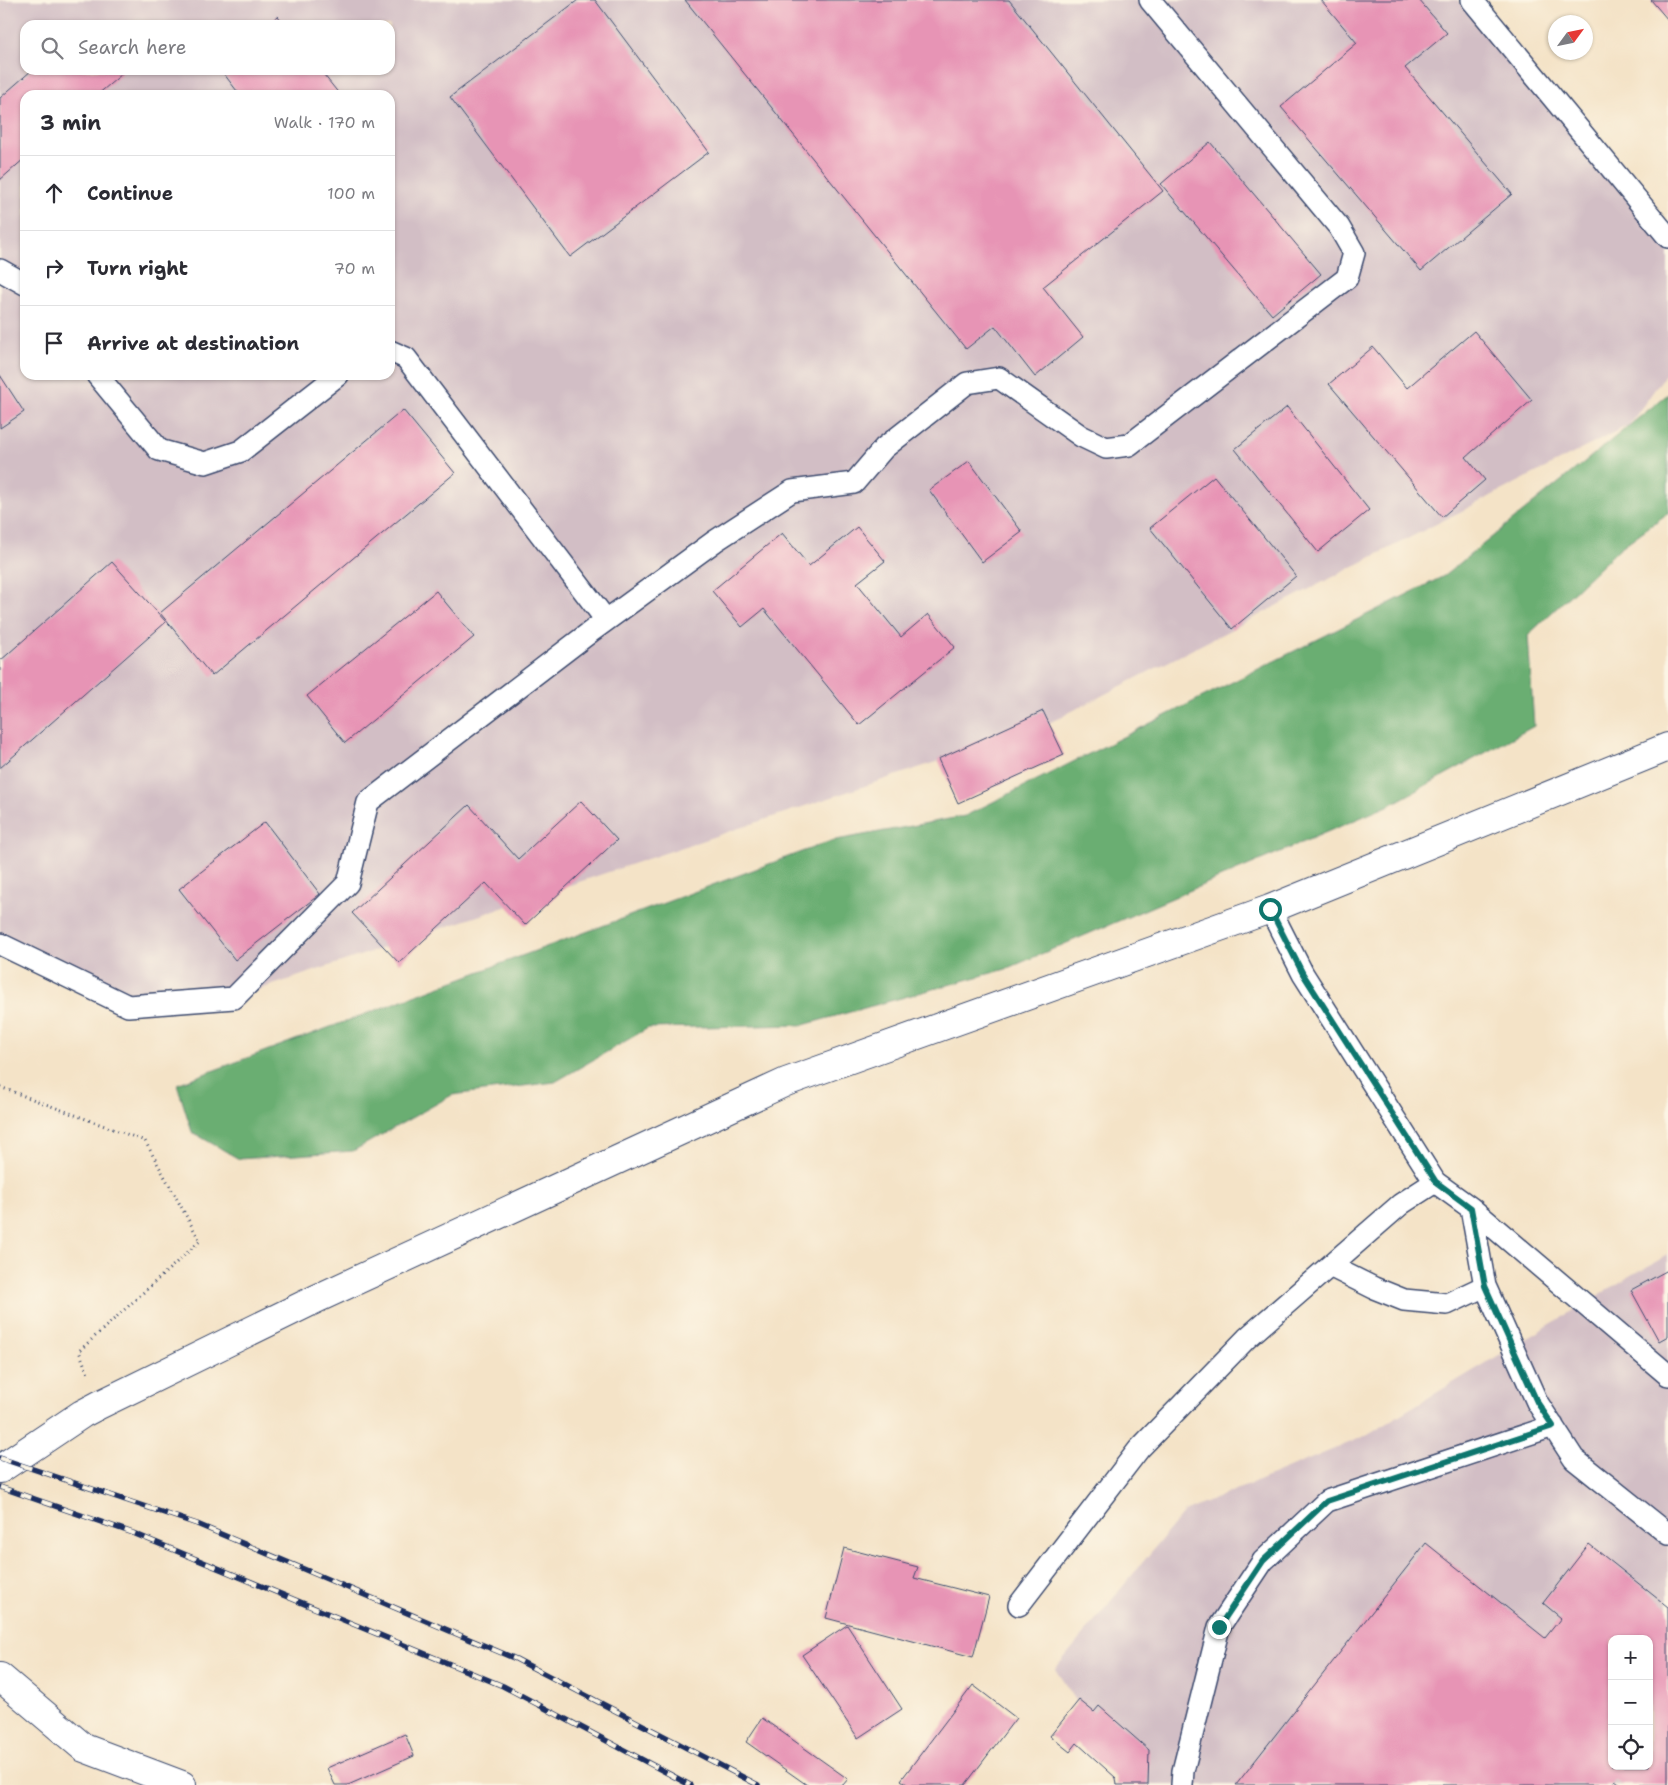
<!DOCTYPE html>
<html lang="en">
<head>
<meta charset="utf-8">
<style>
	:root { --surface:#fff; --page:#f7f7f7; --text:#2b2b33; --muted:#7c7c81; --line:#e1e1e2 }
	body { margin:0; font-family:"Shantell Sans",sans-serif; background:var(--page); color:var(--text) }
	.controls { position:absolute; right:15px; bottom:15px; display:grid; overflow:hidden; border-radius:10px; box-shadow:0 1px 4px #0004 }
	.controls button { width:45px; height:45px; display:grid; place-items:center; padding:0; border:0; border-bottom:1px solid var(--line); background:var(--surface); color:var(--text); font:25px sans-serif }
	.compass { position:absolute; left:1548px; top:15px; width:45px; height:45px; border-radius:50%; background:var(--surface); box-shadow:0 1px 4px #0004; rotate:57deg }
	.stop { position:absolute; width:15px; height:15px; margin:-11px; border:4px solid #0f766e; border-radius:50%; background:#fff }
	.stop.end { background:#0f766e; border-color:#fff; box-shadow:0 1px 5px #0008 }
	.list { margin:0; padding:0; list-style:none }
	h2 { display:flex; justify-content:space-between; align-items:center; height:65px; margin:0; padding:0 20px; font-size:21px }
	h2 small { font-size:16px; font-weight:400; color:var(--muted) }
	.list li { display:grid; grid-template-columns:32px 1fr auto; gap:15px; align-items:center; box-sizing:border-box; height:75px; padding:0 20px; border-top:1px solid var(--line) }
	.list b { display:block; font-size:19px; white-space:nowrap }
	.list em { font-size:16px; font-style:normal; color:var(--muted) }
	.icon { flex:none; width:28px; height:28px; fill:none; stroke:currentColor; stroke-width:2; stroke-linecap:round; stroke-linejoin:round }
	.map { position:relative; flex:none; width:1668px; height:1785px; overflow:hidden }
	.search { position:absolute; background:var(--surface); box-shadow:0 1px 4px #0004; left:20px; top:20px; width:375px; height:55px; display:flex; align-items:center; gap:12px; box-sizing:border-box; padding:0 18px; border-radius:15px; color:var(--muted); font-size:19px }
	.panel { position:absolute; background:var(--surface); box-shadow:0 1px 4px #0004; left:20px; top:90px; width:375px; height:290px; border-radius:15px }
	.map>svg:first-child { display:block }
</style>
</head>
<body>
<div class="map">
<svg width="1668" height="1785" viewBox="0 0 1668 1785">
	<rect width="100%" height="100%" fill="#fcf5e5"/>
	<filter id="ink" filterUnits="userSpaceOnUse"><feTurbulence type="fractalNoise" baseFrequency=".02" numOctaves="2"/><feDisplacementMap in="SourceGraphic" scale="10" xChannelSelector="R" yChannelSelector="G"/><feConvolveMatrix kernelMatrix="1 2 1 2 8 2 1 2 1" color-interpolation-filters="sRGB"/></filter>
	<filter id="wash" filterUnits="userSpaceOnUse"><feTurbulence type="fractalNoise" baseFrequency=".0096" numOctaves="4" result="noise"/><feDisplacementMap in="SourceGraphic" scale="20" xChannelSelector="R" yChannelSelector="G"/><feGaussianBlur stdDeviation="1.12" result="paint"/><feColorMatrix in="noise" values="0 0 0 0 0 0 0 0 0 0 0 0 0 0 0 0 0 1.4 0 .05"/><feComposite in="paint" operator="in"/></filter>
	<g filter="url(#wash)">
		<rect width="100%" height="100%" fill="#f4e3c7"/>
		<path fill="#d2bec5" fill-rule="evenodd" d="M 0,0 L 1458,0 L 1668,240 L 1668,371 L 1629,425 L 1043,726 L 234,998 L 128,1006 L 0,944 ZM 25,25 L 390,25 L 390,70 L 25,70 ZM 25,95 L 390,95 L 390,375 L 25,375 Z
			M 1668,1255 L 1668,1785 L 1132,1785 L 1055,1669 L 1184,1512 L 1363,1437 L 1632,1275 ZM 1612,1639 L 1649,1639 L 1649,1766 L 1612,1766 Z"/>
		<path fill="#6bae72" stroke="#436e68" d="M 1668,394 L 1668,513 L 1620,548 L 1528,635 L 1534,726 L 1390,805 L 1006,969 L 803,1025 L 648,1028 L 555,1082 L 452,1095 L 353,1151 L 239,1159 L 192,1132 L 177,1084 L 831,841 L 965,816 L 1444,576 Z"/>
		<g id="blocks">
			<path fill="#e794b5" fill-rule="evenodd" d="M 578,0 L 595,0 L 709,152 L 570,257 L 450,97 Z
				M 685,0 L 1009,0 L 1163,191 L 1043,287 L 1083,337 L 1035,377 L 995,326 L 966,349 Z
				M 1321,0 L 1419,0 L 1447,33 L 1405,68 L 1512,194 L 1421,271 L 1281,107 L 1357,43 Z
				M 1651,0 L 1668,0 L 1668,20 Z
				M 278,16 L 285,25 L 267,25 Z
				M 32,70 L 118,70 L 122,74 L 97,95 L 25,95 L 25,158 L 0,180 L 0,98 Z
				M 221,70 L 320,70 L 340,95 L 240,95 Z
				M 1210,142 L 1321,274 L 1272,315 L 1161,184 Z
				M 1474,331 L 1532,400 L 1466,457 L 1485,480 L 1442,517 L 1329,384 L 1373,347 L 1407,388 Z
				M 0,375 L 24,412 L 0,428 Z
				M 1287,407 L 1369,510 L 1318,552 L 1235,449 Z
				M 403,410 L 455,473 L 212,676 L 160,613 Z
				M 969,461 L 1022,532 L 982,562 L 929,490 Z
				M 1214,476 L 1296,576 L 1232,629 L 1150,528 Z
				M 857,527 L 885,561 L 857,583 L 901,637 L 928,614 L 955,647 L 859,725 L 764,609 L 742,627 L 712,591 L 782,533 L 809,566 Z
				M 112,562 L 166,622 L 0,768 L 0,661 Z
				M 436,591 L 474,637 L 345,743 L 307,696 Z
				M 1043,711 L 1064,755 L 958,803 L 938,759 Z
				M 581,801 L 617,840 L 525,925 L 486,883 L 399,963 L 352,913 L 469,805 L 518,859 Z
				M 265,822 L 320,894 L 235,960 L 179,889 Z
				M 1668,1270 L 1668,1336 L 1659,1341 L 1631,1290 Z
				M 1426,1543 L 1545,1638 L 1561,1618 L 1543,1603 L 1589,1544 L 1668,1607 L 1668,1785 L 1622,1785 L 1615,1780 L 1611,1785 L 1236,1785 ZM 1612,1639 L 1649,1639 L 1649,1766 L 1612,1766 Z
				M 844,1548 L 918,1567 L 914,1578 L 989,1597 L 973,1657 L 826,1618 Z
				M 847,1625 L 902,1709 L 858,1738 L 802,1655 Z
				M 973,1685 L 1016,1718 L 965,1785 L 908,1785 L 901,1780 Z
				M 1079,1700 L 1094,1712 L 1099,1706 L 1149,1750 L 1148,1785 L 1117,1785 L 1116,1778 L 1077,1743 L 1070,1752 L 1050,1736 Z
				M 762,1718 L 848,1779 L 843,1785 L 807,1785 L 746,1742 Z
				M 405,1734 L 414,1756 L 348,1785 L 335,1785 L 327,1768 Z"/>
		</g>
	</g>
	<g filter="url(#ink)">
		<use href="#blocks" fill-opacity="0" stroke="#3c4a6e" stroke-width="1"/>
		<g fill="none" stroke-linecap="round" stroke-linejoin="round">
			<defs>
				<path id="service" d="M 1472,0 L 1668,237
					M 0,270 L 25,284
					M 390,351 L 406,358 L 606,620
					M 97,375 L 159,450 L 205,463 L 241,451 L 338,375
					M 1270,909 L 1303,974 L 1435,1182 L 1471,1208 L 1668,1375
					M 0,944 L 128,1006 L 234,998 L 348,883 L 368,802 L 593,630 L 715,541 L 792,491 L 854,483 L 884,448 L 967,383 L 999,378 L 1081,436 L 1106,448 L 1129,445 L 1347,278 L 1354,253 L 1339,227 L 1150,0
					M 1471,1208 L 1485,1286 L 1537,1402 L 1574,1459 L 1668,1534
					M 1330,1266 L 1374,1288 L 1404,1300 L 1447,1304 L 1485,1286
					M 1019,1605 L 1139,1449 L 1247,1338 L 1401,1204 L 1435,1182
					M 1182,1785 L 1183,1771 L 1219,1627 L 1263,1561 L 1327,1501 L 1553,1426"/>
				<path id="minor" d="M 0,1677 L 84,1748 L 182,1785"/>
				<path id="trunk" d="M 0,1469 L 82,1414 L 99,1405 L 316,1299 L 786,1082 L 1270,909 L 1668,747"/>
			</defs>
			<use href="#service" stroke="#3c4a6e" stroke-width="24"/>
			<use href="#minor" stroke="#3c4a6e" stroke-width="30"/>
			<use href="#trunk" stroke="#3c4a6e" stroke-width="30"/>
			<path stroke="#3c4a6e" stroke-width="3" stroke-dasharray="1 4" stroke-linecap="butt" d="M 0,1087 L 145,1141 L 200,1241 L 79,1351 L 88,1374"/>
			<use href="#service" stroke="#fff" stroke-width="21"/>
			<use href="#minor" stroke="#fff" stroke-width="28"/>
			<use href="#trunk" stroke="#fff" stroke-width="28"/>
			<defs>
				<path id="rail" d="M 0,1458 L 197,1524 L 516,1659 L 758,1785
					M 0,1487 L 133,1533 L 503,1686 L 690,1785"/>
			</defs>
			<use href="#rail" stroke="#1b2f5e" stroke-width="5.5"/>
			<use href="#rail" stroke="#fcf5e5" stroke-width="4" stroke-dasharray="11" stroke-linecap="butt"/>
		</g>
	</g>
	<g fill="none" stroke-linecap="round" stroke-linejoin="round" filter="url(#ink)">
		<path stroke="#0f766e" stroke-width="6" d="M 1219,1627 L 1263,1561 L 1327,1501 L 1553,1426 L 1537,1402 L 1485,1286 L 1471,1208 L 1436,1182 L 1303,974 L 1270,909"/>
	</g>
</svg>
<div class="controls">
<button>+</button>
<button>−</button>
<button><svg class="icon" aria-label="locate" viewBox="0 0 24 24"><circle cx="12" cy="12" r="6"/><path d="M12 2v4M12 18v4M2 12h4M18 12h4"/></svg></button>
</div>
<svg class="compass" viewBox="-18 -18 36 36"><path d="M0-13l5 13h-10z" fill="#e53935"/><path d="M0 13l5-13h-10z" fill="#7c7c81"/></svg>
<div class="stop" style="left:1270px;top:909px"></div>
<div class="stop end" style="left:1219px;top:1627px"></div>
<div class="search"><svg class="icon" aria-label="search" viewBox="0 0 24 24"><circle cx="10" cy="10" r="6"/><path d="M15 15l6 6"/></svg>Search here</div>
<section class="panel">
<h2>3 min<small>Walk · 170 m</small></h2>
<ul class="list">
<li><svg class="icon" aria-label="ahead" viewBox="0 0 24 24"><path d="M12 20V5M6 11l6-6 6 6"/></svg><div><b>Continue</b></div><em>100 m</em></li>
<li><svg class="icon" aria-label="right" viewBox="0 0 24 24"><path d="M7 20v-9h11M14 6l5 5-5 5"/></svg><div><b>Turn right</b></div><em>70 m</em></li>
<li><svg class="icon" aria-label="arrive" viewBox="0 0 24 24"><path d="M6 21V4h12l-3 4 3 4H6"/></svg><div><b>Arrive at destination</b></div></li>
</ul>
</section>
</div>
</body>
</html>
